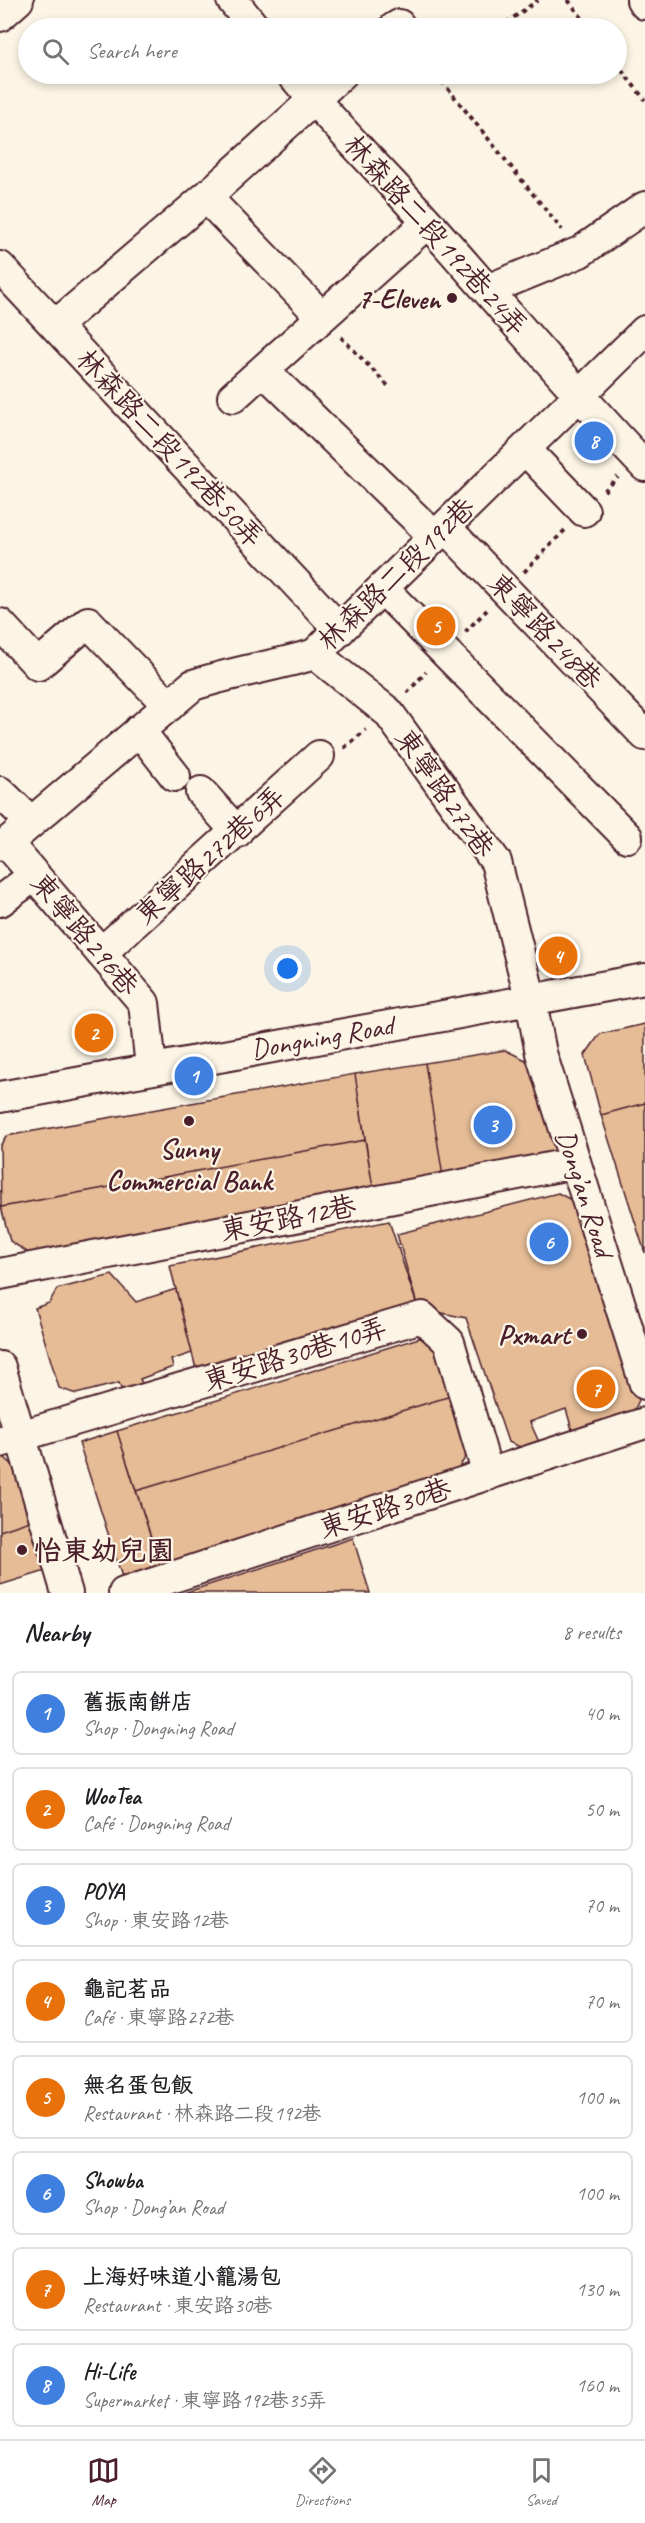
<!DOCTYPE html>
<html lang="en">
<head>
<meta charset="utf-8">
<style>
	:root { --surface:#fff; --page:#f2f2f2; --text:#202124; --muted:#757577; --line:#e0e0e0; --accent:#4a1f2b }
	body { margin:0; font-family:Caveat,"LXGW WenKai TC",sans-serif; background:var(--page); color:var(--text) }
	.you { position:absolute; left:288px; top:969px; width:21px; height:21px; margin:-15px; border:4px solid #fff; border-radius:50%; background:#1a73e8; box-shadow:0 0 0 9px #1a73e833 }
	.badge { display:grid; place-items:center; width:39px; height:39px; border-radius:50%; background:var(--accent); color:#fff; font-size:20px; font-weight:700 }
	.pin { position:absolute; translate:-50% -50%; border:3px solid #fff; box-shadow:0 2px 6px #0006 }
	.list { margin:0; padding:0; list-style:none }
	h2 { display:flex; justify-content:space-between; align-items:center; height:78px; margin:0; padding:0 24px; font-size:26px }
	h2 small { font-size:20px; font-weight:400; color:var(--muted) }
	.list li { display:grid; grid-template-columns:39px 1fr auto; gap:18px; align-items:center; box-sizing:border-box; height:84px; margin:0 12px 12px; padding:0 12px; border:2px solid var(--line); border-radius:9px }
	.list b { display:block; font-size:22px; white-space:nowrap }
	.list p { margin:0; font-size:20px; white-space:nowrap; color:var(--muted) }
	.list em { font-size:20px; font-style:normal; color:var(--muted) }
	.icon { flex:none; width:33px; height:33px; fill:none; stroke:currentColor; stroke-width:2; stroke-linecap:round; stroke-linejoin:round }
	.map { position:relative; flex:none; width:645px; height:1593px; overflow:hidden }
	.search { position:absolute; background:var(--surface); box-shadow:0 3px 9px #0003; left:18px; right:18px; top:18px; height:66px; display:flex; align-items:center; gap:15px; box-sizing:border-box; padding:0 21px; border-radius:33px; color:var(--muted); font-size:22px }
	.sheet { height:846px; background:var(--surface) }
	nav { display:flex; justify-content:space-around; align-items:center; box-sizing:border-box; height:84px; border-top:2px solid var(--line); background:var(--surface); font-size:16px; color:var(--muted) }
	nav a { display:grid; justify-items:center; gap:3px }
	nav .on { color:var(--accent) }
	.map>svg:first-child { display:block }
</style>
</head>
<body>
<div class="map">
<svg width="645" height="1593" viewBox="0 0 645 1593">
	<rect width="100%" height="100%" fill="#fcf5e5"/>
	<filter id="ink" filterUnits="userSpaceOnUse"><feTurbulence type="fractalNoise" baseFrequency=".0167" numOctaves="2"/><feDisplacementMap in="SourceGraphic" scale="12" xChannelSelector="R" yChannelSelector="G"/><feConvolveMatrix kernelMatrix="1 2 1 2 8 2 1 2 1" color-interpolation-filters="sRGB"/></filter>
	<g filter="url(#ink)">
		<path fill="#e5bc96" stroke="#4a1f2b" stroke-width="1.5" d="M 645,1024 L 645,1103 L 601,1115 L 585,1055 L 600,1034 Z
			M 505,1050 L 532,1063 L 561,1148 L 549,1159 L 443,1177 L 425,1063 Z
			M 425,1063 L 443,1177 L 373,1188 L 355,1074 Z
			M 355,1074 L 365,1140 L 1,1207 L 0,1146 L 6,1136 Z
			M 645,1103 L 645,1253 L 601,1115 Z
			M 365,1140 L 373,1188 L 30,1254 L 10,1241 L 1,1207 Z
			M 558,1193 L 581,1205 L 640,1398 L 632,1415 L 573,1433 L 566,1409 L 530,1422 L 539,1442 L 523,1448 L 508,1442 L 466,1318 L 418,1308 L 397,1234 Z
			M 389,1221 L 418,1308 L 196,1369 L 170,1266 Z
			M 112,1275 L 136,1302 L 176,1289 L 192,1353 L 171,1360 L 173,1367 L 140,1379 L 144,1387 L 123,1394 L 119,1383 L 76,1394 L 59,1388 L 35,1308 L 49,1303 L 57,1289 Z
			M 419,1338 L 429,1339 L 441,1361 L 451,1396 L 136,1491 L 117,1431 Z
			M 451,1396 L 469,1452 L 454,1475 L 161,1568 L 136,1491 Z
			M 117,1431 L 161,1568 L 123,1580 L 79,1443 Z
			M 4,1457 L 18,1470 L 33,1520 L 0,1531 L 0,1458 Z
			M 33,1520 L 49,1570 L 0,1585 L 0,1531 Z
			M 353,1538 L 370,1593 L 184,1593 Z"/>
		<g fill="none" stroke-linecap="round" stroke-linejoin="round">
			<defs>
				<path id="minor" d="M 232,0 L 255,28
					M 642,0 L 645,4
					M 0,16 L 18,0
					M 394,28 L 399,25
					M 292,74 C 335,126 384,174 430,225 C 501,305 570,388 645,466
					M 206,197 L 322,317
					M 0,267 L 340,630
					M 487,290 L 580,252 L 645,207
					M 56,325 L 206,197 L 342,74
					M 263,370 L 435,537
					M 233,397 L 427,223
					M 525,449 L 584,511
					M 445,527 L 645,735
					M 382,588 L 627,837
					M 0,624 L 38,665 L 88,622 L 169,706
					M 315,654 L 388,712 L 496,862 L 531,1001 L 541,1053 L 645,1384
					M 139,730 L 175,776
					M 0,792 L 31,822
					M 201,792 L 237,832
					M 7,843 L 144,1003 L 151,1067
					M 0,845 L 7,843 L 193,685 C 233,672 275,666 315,654 L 645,331
					M 0,901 L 35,875
					M 101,953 L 319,756
					M 0,1097 L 645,979
					M 0,1274 L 575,1163
					M 0,1367 L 67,1593
					M 0,1442 L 422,1317 L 449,1342 L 488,1475
					M 124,1593 L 645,1423"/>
			</defs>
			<use href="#minor" stroke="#4a1f2b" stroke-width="34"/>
			<path stroke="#4a1f2b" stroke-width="4" stroke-dasharray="4.5 4.5" stroke-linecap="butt" d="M 568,0 L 590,28
				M 499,28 L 538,0
				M 616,63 L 645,100
				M 436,74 L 562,230
				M 341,337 L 390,388
				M 604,491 L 618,477
				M 524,572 L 565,530
				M 465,632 L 487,610
				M 407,693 L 426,672
				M 344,748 L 366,730"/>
			<use href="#minor" stroke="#fcf5e5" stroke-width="30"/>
		</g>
	</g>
	<g fill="#4a1f2b" stroke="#fcf5e5" stroke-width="2">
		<circle cx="452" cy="298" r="6"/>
		<circle cx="189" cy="1121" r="6"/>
		<circle cx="582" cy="1334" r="6"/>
		<circle cx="22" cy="1550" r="6"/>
	</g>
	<g text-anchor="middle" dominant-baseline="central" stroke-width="4.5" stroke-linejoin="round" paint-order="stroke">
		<g font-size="28" fill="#4a1f2b" stroke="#fcf5e5">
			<text transform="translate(436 235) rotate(48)">林森路二段192巷24弄</text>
			<text transform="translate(170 448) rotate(47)">林森路二段192巷50弄</text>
			<text transform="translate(396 574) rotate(-44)">林森路二段192巷</text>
			<text transform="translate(545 631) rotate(46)">東寧路248巷</text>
			<text transform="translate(445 793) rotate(55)">東寧路272巷</text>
			<text transform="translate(210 855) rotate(-42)">東寧路272巷6弄</text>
			<text transform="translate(85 934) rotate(50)">東寧路296巷</text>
			<text transform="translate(322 1037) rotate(-10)">Dongning Road</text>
			<text transform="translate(585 1193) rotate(72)">Dong’an Road</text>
			<text transform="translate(288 1218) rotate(-11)">東安路12巷</text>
			<text transform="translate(295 1354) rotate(-17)">東安路30巷10弄</text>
			<text transform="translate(385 1508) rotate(-18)">東安路30巷</text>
		</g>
		<g font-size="28" font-weight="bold" fill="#4a1f2b" stroke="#fcf5e5" text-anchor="end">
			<text x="440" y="298">7-Eleven</text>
			<text x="189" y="1148" text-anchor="middle">Sunny<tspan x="189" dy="32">Commercial Bank</tspan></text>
			<text x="570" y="1334">Pxmart</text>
			<text x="34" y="1550" text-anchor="start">怡東幼兒園</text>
		</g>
	</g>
</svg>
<div class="you"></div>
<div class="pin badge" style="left:194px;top:1076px;background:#3f7fe0">1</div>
<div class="pin badge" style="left:94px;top:1033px;background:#e8710a">2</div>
<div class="pin badge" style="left:493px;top:1125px;background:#3f7fe0">3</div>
<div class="pin badge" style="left:558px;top:956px;background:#e8710a">4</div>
<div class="pin badge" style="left:436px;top:626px;background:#e8710a">5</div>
<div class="pin badge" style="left:549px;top:1242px;background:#3f7fe0">6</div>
<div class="pin badge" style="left:596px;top:1389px;background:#e8710a">7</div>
<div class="pin badge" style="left:594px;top:441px;background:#3f7fe0">8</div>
<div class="search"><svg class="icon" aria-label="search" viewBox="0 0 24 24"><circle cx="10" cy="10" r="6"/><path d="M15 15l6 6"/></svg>Search here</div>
</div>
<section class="sheet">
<h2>Nearby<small>8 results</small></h2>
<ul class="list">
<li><span class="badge" style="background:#3f7fe0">1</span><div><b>舊振南餅店</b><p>Shop · Dongning Road</p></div><em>40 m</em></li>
<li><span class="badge" style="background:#e8710a">2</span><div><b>WooTea</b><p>Café · Dongning Road</p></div><em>50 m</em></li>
<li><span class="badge" style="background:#3f7fe0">3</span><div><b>POYA</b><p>Shop · 東安路12巷</p></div><em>70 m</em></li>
<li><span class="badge" style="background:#e8710a">4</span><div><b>龜記茗品</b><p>Café · 東寧路272巷</p></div><em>70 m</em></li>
<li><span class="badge" style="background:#e8710a">5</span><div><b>無名蛋包飯</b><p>Restaurant · 林森路二段192巷</p></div><em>100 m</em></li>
<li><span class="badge" style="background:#3f7fe0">6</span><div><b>Showba</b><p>Shop · Dong’an Road</p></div><em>100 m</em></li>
<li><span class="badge" style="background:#e8710a">7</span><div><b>上海好味道小籠湯包</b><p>Restaurant · 東安路30巷</p></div><em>130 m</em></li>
<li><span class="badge" style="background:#3f7fe0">8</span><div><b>Hi-Life</b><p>Supermarket · 東寧路192巷35弄</p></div><em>160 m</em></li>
</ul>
</section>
<nav>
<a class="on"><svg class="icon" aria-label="map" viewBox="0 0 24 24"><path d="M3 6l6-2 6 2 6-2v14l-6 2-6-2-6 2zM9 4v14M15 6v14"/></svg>Map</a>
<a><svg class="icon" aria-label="directions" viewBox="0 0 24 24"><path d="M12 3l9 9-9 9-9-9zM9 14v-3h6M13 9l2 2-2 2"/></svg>Directions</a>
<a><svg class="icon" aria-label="saved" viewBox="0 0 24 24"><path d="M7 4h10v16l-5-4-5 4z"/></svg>Saved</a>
</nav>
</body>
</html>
